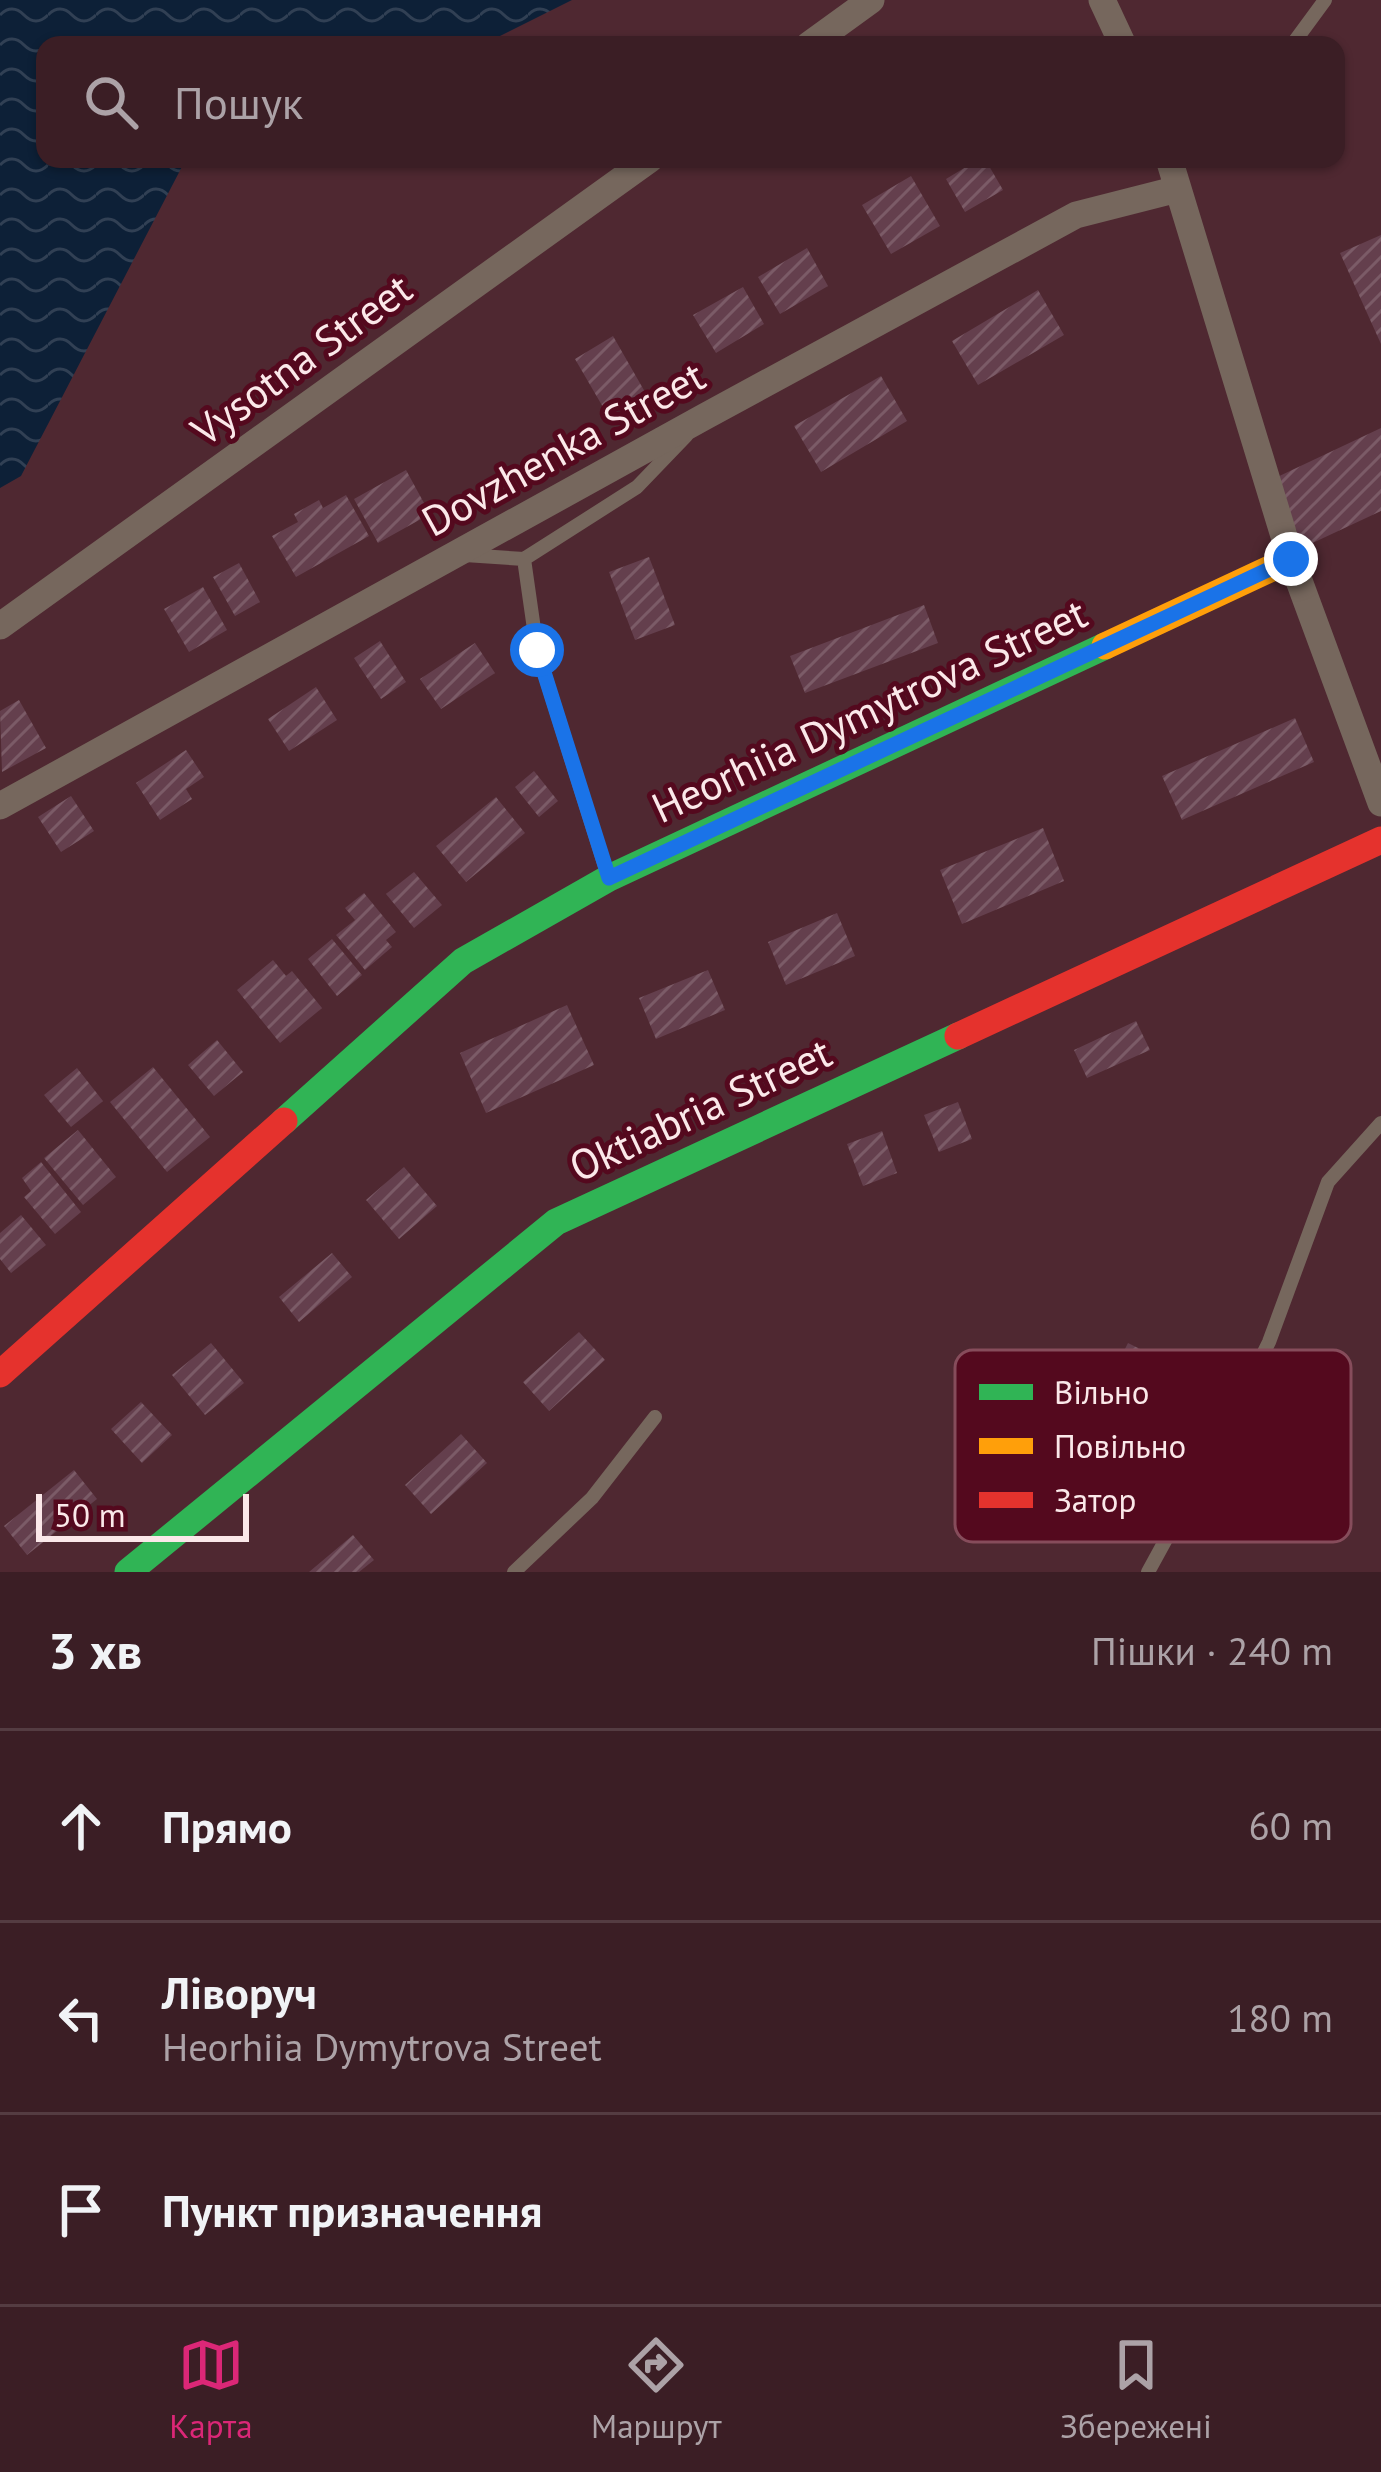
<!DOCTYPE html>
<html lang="uk">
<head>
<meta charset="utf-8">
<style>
	:root { --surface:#3b1e25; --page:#42272d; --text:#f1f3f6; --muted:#aca2a7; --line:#543c42; --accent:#db2777 }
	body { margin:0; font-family:"PT Sans",sans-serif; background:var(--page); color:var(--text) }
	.scale { position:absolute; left:36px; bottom:30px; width:213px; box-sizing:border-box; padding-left:12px; border:6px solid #fbe8e9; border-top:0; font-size:33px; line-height:42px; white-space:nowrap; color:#fbe8e9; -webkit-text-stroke:9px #54091e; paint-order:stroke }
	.stop { position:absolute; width:36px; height:36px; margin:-27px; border:9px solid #1a73e8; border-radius:50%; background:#fff }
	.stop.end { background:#1a73e8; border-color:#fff; box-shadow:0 3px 12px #0008 }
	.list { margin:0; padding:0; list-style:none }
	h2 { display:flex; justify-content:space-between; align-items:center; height:156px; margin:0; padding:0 48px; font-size:51px }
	h2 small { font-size:39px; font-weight:400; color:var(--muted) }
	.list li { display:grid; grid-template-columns:78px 1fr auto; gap:36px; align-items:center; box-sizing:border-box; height:192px; padding:0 48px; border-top:3px solid var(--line) }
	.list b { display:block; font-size:45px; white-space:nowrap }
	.list p { margin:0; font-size:39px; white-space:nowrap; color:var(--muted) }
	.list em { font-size:39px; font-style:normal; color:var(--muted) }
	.icon { flex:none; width:66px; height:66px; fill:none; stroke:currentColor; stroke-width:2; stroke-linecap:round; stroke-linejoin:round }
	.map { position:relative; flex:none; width:1381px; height:1572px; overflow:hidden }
	.search { position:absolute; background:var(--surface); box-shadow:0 3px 9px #0004; left:36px; right:36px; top:36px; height:132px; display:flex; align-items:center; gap:30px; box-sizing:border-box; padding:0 42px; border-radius:24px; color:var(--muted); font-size:45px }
	.sheet { height:732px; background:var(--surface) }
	nav { display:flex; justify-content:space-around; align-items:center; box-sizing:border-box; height:168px; border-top:3px solid var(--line); background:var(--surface); font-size:33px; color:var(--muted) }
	nav a { display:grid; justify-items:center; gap:6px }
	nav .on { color:var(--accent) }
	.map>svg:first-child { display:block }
</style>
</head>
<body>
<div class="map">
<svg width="1381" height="1572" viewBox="0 0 1381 1572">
	<defs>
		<pattern id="water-waves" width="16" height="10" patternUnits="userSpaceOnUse" patternTransform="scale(3)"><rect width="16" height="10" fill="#0d2037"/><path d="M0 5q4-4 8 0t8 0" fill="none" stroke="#314054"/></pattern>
		<pattern id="building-hatch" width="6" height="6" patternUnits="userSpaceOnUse" patternTransform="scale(3)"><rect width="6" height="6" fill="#643f4d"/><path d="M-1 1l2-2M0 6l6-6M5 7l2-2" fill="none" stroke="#7b5b67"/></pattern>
	</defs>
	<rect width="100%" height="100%" fill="#4f2831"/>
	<path fill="url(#water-waves)" d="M 0,0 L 572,0 L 482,45 L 45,45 L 45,159 L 186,159 L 21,476 L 0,488 Z"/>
	<path fill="url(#building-hatch)" d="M 979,159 L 985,159 L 1003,190 L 965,212 L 946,179 Z
		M 911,176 L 940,226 L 891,254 L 862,205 Z
		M 1381,235 L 1381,344 L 1340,253 Z
		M 807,248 L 828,286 L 780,314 L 758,277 Z
		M 743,287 L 764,324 L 716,353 L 693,315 Z
		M 1038,290 L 1064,335 L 978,385 L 952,341 Z
		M 613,336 L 645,392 L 607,414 L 575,359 Z
		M 881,376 L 907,421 L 821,472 L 794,426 Z
		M 1381,428 L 1381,511 L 1304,547 L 1273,479 Z
		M 406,470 L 430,514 L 378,543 L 354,499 Z
		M 346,495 L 369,536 L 296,577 L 272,536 L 298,522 L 294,514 L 319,500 L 323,508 Z
		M 649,557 L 675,625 L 635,640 L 609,572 Z
		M 239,563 L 260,602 L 235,616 L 213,577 Z
		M 203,587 L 227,630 L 189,652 L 164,609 Z
		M 924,605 L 938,643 L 805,693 L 790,656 Z
		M 380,641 L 406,682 L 381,699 L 354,658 Z
		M 475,643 L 495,673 L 441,709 L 420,679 Z
		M 316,687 L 337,720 L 289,751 L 268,719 Z
		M 19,700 L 46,748 L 2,772 L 0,711 Z
		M 1295,718 L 1314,762 L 1182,820 L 1162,776 Z
		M 186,750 L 204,777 L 186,789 L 192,799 L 160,820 L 136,783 Z
		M 534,771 L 558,801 L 539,817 L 515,787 Z
		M 71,796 L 94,831 L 61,852 L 38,817 Z
		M 496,797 L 525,833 L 466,882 L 436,846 Z
		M 1043,828 L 1064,881 L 962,924 L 940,870 Z
		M 414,872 L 442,905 L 414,928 L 386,894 Z
		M 364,893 L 396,932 L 386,940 L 392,947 L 365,970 L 336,935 L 355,920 L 345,908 Z
		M 837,913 L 855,956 L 786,985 L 768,942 Z
		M 332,939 L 362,975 L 337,996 L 308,959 Z
		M 273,960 L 286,976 L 292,971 L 322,1008 L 280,1043 L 237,990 Z
		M 708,970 L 725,1010 L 656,1039 L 639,998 Z
		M 567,1005 L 594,1065 L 486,1113 L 460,1053 Z
		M 1136,1021 L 1150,1050 L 1087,1078 L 1074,1050 Z
		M 217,1040 L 243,1072 L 214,1096 L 188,1065 Z
		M 153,1067 L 210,1137 L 167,1172 L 110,1102 Z
		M 77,1068 L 103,1101 L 71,1127 L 44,1095 Z
		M 958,1102 L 972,1139 L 939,1152 L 924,1115 Z
		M 78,1130 L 116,1177 L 83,1205 L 44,1158 Z
		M 882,1131 L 897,1173 L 863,1186 L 847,1144 Z
		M 41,1162 L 81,1212 L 55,1234 L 24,1197 L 31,1191 L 22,1178 Z
		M 404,1167 L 437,1206 L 399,1239 L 366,1200 Z
		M 21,1215 L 46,1245 L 11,1273 L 0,1259 L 0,1233 Z
		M 332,1253 L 352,1277 L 299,1322 L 279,1297 Z
		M 579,1332 L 605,1360 L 549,1411 L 523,1382 Z
		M 211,1343 L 244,1383 L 205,1415 L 172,1375 Z
		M 1128,1343 L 1184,1371 L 1133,1472 L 1077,1444 Z
		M 141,1402 L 172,1435 L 142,1463 L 111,1429 Z
		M 461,1434 L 487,1463 L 431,1514 L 405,1485 Z
		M 74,1470 L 97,1499 L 27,1555 L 4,1526 Z
		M 353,1535 L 374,1560 L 359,1572 L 309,1572 Z"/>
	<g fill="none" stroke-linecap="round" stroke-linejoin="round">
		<path stroke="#76675d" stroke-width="14" d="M 1292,45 L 1325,0
			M 465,555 L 524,559 L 537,650 L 607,873
			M 524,559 L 637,487 L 686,436
			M 514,1572 L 592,1498 L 655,1417
			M 1148,1572 L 1222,1437 L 1269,1342 L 1328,1182 L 1381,1123"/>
		<path stroke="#76675d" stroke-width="27" d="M 1102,0 L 1123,45
			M 809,45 L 871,0
			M 1169,159 L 1291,559 L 1381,803
			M 0,626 L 650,159
			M 0,806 L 704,417 L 1076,215 L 1178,189"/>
		<path stroke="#30b455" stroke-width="27" d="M 284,1121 L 463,961 L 609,878 L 1105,646
			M 128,1572 L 556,1222 L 958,1036"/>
		<path stroke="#ff9f0a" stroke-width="27" d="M 1105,646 L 1291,559"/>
		<path stroke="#e5322d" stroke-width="27" d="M 958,1036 L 1381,840
			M 0,1374 L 284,1121"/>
	</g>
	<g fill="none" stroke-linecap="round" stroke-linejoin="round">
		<path stroke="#1a73e8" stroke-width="15" d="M 537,650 L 609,878 L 1291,559"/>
	</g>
	<g text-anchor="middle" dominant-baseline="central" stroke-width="10" stroke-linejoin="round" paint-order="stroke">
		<g font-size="42" fill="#fbe8e9" stroke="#54091e">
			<text transform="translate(301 359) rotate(-36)">Vysotna Street</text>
			<text transform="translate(563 448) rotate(-29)">Dovzhenka Street</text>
			<text transform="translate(869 710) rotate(-25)">Heorhiia Dymytrova Street</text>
			<text transform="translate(700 1109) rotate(-25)">Oktiabria Street</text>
		</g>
	</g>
	<rect x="955" y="1350" width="396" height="192" rx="18" fill="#54091e" stroke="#864c5b" stroke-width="3"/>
	<rect x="979" y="1384" width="54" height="16" fill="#30b455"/>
	<rect x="979" y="1438" width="54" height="16" fill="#ff9f0a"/>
	<rect x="979" y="1492" width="54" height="16" fill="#e5322d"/>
	<g font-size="33" fill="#fbe8e9">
		<text x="1054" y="1404">Вільно</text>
		<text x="1054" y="1458">Повільно</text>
		<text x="1054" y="1512">Затор</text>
	</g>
</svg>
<div class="scale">50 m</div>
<div class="stop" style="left:537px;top:650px"></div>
<div class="stop end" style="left:1291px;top:559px"></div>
<div class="search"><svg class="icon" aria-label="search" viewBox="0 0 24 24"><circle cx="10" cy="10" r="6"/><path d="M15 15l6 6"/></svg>Пошук</div>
</div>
<section class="sheet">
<h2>3 хв<small>Пішки · 240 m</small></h2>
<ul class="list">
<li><svg class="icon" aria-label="ahead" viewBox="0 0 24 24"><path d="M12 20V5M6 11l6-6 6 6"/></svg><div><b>Прямо</b></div><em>60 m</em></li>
<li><svg class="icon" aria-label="left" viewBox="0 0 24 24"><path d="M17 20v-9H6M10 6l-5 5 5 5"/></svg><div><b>Ліворуч</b><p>Heorhiia Dymytrova Street</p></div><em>180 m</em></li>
<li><svg class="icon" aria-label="arrive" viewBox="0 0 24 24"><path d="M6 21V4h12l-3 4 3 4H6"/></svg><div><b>Пункт призначення</b></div></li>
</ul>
</section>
<nav>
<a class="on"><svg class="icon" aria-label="map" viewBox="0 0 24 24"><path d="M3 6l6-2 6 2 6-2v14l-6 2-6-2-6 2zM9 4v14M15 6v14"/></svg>Карта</a>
<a><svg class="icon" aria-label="directions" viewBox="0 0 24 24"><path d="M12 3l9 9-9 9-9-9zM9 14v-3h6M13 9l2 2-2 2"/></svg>Маршрут</a>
<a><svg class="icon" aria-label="saved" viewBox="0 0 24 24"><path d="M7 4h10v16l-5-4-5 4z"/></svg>Збережені</a>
</nav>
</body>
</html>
